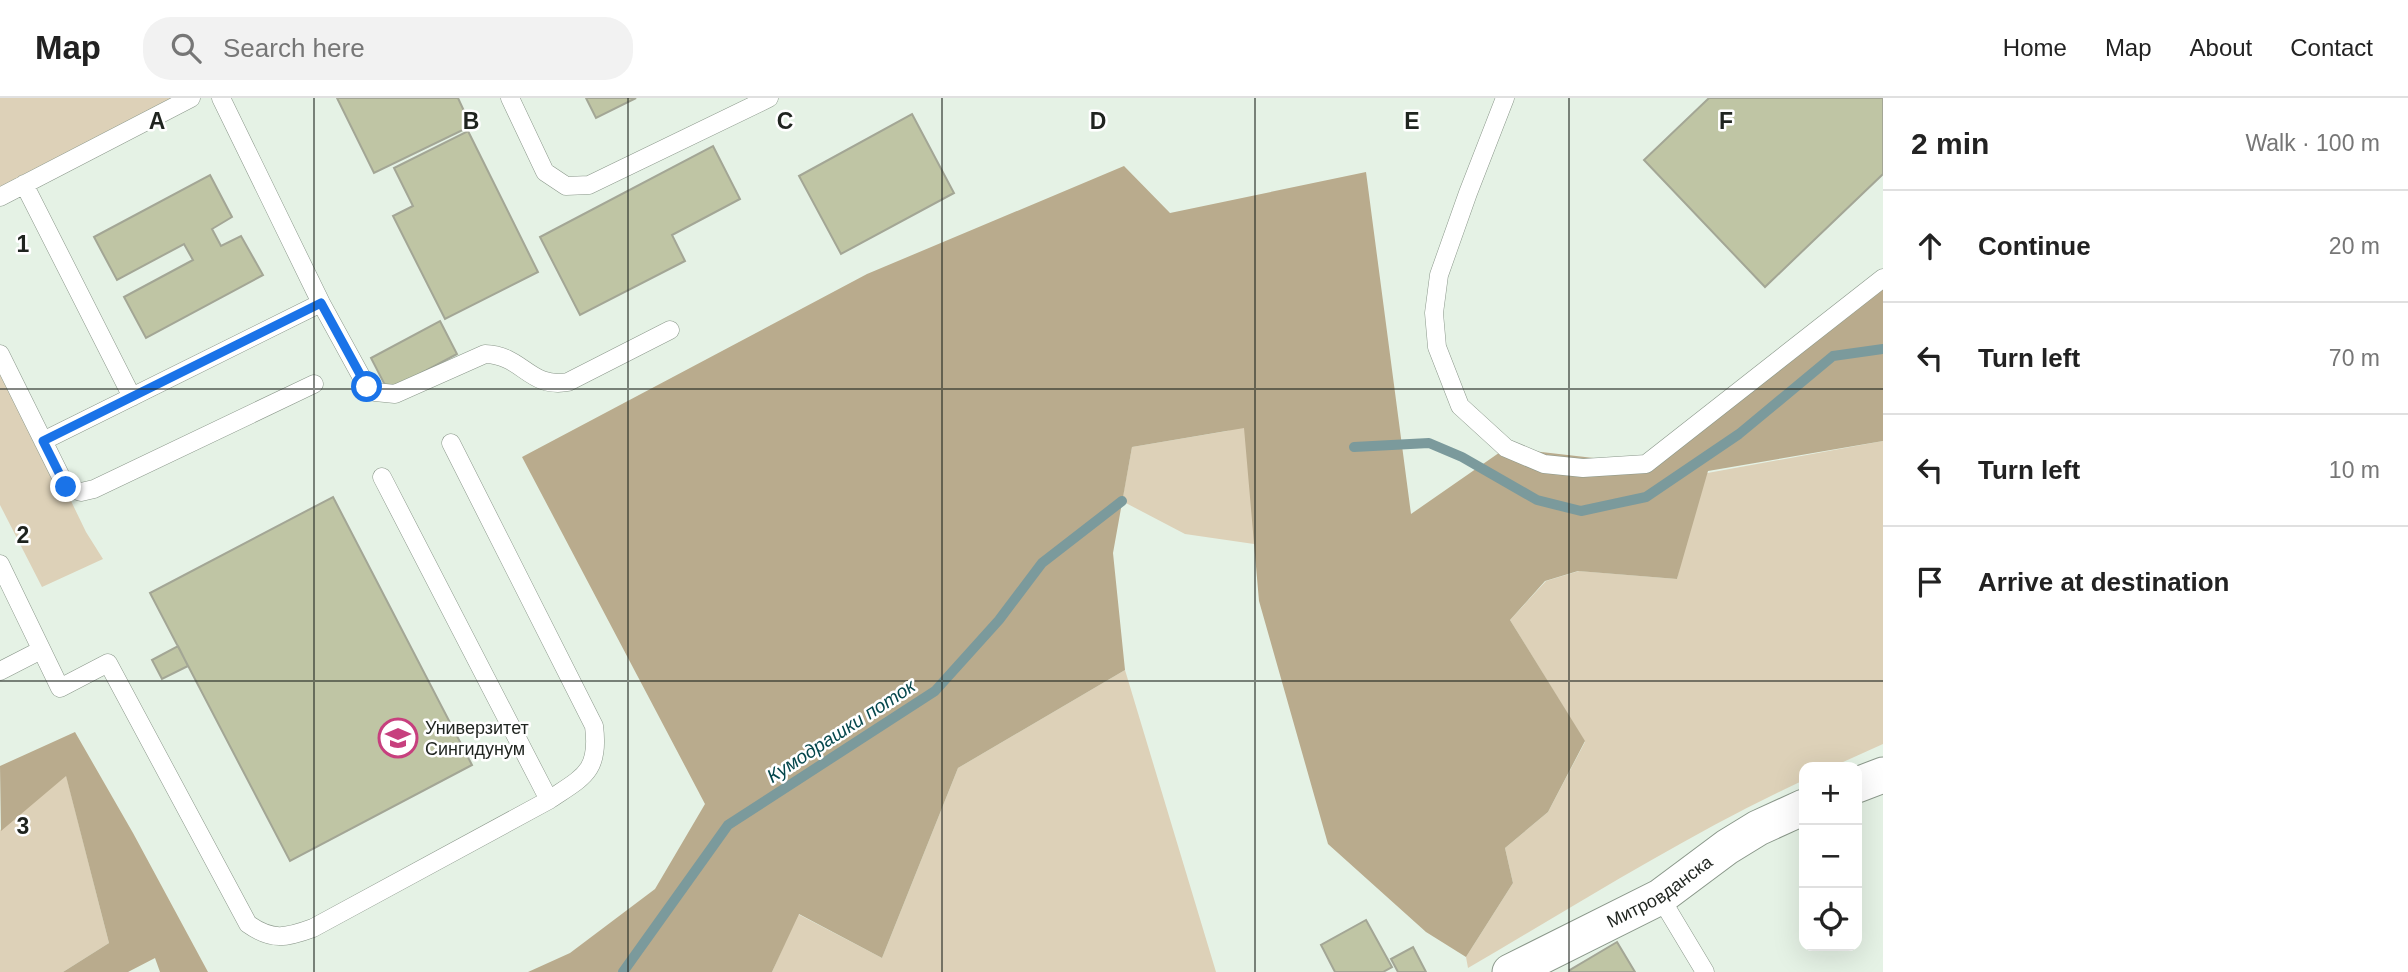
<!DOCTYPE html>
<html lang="en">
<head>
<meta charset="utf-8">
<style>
	:root { --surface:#fff; --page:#f2f2f2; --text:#222; --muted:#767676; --line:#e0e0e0 }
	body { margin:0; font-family:Helvetica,sans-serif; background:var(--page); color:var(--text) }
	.controls { position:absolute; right:21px; bottom:21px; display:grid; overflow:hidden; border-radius:14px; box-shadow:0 7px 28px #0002 }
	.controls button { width:63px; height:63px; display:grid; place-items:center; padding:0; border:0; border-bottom:2px solid var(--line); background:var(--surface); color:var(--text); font:35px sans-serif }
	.stop { position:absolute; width:21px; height:21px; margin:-16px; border:5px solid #1a73e8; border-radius:50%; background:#fff }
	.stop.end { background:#1a73e8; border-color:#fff; box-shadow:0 2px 7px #0008 }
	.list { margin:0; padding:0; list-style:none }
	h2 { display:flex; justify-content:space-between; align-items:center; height:91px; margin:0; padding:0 28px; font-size:30px }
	h2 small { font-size:23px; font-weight:400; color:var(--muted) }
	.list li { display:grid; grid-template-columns:46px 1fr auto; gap:21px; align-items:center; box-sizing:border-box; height:112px; padding:0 28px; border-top:2px solid var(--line) }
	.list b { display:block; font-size:26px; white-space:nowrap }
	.list em { font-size:23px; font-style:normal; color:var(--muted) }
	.icon { flex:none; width:38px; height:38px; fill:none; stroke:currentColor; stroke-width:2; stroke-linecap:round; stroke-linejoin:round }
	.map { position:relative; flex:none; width:1883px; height:874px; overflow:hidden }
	header { display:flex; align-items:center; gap:42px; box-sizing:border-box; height:98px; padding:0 35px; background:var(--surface); border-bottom:2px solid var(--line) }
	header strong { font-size:33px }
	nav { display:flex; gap:38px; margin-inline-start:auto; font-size:24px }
	.search { width:490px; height:63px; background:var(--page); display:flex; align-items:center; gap:18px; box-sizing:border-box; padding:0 24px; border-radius:28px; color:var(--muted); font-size:26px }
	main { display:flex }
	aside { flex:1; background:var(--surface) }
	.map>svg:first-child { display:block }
</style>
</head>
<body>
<header>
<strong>Map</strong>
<div class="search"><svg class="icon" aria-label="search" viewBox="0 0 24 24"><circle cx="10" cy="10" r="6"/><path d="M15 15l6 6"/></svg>Search here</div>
<nav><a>Home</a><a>Map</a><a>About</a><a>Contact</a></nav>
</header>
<main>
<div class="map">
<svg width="1883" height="874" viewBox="0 0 1883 874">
	<rect width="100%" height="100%" fill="#e5f2e5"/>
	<path fill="#ddd1b8" d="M 0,0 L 182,0 L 0,99 Z
		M 0,256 L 86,434 L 103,461 L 42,489 L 0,407 Z
		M 1271,317 L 1282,459 L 1254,446 L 1185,436 L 1122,403 L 1132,349 L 1227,333 Z
		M 1883,343 L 1883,646 L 1832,669 L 1804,669 L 1804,682 C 1688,736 1579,805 1468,870 L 1466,859 L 1513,785 L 1505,750 L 1548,714 L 1585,644 L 1510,522 L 1546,483 L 1579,473 L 1677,481 L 1702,376 Z
		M 1125,572 L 1216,874 L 772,874 L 798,816 L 882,860 L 958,670 Z
		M 66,677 L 109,845 L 63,874 L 0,874 L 0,732 Z"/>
	<path fill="#b9ab8d" d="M 1124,68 L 1170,115 L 1366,74 L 1411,416 L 1506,350 L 1646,366 L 1883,180 L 1883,343 L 1708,373 L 1677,481 L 1578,473 L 1545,483 L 1510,522 L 1585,643 L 1548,714 L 1505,750 L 1513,785 L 1466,859 L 1426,834 L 1328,746 L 1259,503 L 1244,330 L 1132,349 L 1113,455 L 1125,572 L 958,670 L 882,860 L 799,816 L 772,874 L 528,874 L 570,855 L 655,791 L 705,706 L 522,359 L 867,176 Z
		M 75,634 L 133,735 L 208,874 L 160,874 L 155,860 L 128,874 L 63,874 L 109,845 L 66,678 L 1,733 L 0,668 Z"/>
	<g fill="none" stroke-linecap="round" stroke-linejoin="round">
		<path stroke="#7b9a9c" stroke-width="10" d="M 1354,349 L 1429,345 L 1462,359 L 1537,402 L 1581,413 L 1646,399 L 1739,336 L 1833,258 L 1883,251
			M 623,874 L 728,727 L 935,593 L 999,522 L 1042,465 L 1122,403"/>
	</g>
	<path fill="#bfc5a4" stroke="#a3a695" stroke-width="2" d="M 337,0 L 458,0 L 471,28 L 374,75 Z
		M 586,0 L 636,0 L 596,20 Z
		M 1709,0 L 1883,0 L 1883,76 L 1765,189 L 1644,62 Z
		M 912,16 L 954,95 L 841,156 L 799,78 Z
		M 468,33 L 538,174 L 445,221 L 393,118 L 413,108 L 394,70 Z
		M 713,48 L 740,101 L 672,137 L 685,163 L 580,217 L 540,139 Z
		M 210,77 L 232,119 L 212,131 L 221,148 L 241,138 L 263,177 L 146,240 L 124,199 L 193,162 L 184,146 L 117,182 L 94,139 Z
		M 440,223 L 457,256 L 388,293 L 371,260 Z
		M 333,399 L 472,667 L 290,763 L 150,495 Z
		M 178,548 L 188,568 L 162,581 L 152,562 Z
		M 1366,822 L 1392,869 L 1383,874 L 1335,874 L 1321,847 Z
		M 1617,844 L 1635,874 L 1571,874 L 1570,872 Z
		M 1413,849 L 1426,874 L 1398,874 L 1391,861 Z"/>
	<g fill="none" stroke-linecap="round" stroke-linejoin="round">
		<defs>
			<path id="lane" d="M 221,0 L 321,205 L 367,289 L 375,294 L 395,296 L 485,256 C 523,257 529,291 568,284 L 670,232
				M 510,0 L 545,74 L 566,88 L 589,87 L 769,0
				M 1505,0 L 1468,95 L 1439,177 L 1434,215 L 1437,249 L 1460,308 L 1506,350 L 1544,366 L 1583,370 L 1646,366 L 1883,180
				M 24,86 L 132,299
				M 0,99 L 191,0
				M 0,256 L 66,389 L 81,394 L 94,391 L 314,286
				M 43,343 L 321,205
				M 382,379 L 549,702
				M 0,466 L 60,590 L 108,565 L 248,826 C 272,843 286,840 313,830 L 549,702 C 583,679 600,674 594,628 L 451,345
				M 0,573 L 41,552
				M 1660,799 L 1705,874"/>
			<g id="street">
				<path d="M 1857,687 L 1883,677"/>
				<path id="s1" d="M 1510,874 L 1660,799 L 1727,749 L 1758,730 L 1804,709"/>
			</g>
		</defs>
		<use href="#lane" stroke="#8a978a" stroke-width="19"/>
		<use href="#street" stroke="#8a978a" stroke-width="37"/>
		<use href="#lane" stroke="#fff" stroke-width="18"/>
		<use href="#street" stroke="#fff" stroke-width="35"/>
	</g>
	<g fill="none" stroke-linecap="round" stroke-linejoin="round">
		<path stroke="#1a73e8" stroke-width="9" d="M 66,389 L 43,343 L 321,205 L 367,289"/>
	</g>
	<path fill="none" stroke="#1f241f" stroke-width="2" stroke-opacity="0.55" d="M 314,0 L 314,874M 628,0 L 628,874M 942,0 L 942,874M 1255,0 L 1255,874M 1569,0 L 1569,874M 0,291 L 1883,291M 0,583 L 1883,583"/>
	<defs>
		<symbol id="university-ring" viewBox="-11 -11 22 22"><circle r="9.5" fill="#fff" stroke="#c7407e" stroke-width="1.5"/><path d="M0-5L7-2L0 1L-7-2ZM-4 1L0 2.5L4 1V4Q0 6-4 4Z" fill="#c7407e"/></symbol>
	</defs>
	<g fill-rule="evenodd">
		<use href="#university-ring" x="376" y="618" width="44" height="44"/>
	</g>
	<g text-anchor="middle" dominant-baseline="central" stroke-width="5" stroke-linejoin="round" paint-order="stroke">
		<g font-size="18" fill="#1f241f" stroke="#fff" text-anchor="start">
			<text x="425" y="630">Универзитет<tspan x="425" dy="21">Сингидунум</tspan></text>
		</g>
		<g font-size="18" fill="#1f241f" stroke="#fff">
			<text stroke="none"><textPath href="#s1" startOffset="170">Митровданска</textPath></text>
		</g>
		<g font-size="19" font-style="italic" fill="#05474c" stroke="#fff">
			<text transform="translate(841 633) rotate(-33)">Кумодрашки поток</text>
		</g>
	</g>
	<g font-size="23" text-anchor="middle" font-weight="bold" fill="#1f241f" stroke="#fff" stroke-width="5" stroke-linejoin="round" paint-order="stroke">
		<text x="157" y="31">A</text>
		<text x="471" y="31">B</text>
		<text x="785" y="31">C</text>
		<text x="1098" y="31">D</text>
		<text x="1412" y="31">E</text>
		<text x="1726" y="31">F</text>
		<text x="23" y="154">1</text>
		<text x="23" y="445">2</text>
		<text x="23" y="736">3</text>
	</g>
</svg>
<div class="controls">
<button>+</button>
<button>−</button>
<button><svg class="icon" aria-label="locate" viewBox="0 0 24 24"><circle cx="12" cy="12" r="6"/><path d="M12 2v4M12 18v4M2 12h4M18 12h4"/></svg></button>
</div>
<div class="stop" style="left:367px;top:289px"></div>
<div class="stop end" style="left:66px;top:389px"></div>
</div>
<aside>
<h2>2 min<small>Walk · 100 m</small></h2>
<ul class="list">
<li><svg class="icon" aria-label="ahead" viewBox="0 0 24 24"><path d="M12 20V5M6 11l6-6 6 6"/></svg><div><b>Continue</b></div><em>20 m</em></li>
<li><svg class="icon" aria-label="left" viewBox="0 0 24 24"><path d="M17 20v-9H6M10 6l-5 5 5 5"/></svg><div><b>Turn left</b></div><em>70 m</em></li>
<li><svg class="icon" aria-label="left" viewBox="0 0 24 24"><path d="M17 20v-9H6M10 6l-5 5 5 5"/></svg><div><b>Turn left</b></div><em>10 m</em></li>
<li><svg class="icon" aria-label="arrive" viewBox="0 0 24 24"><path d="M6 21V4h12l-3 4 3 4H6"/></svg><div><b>Arrive at destination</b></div></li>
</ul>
</aside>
</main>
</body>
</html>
